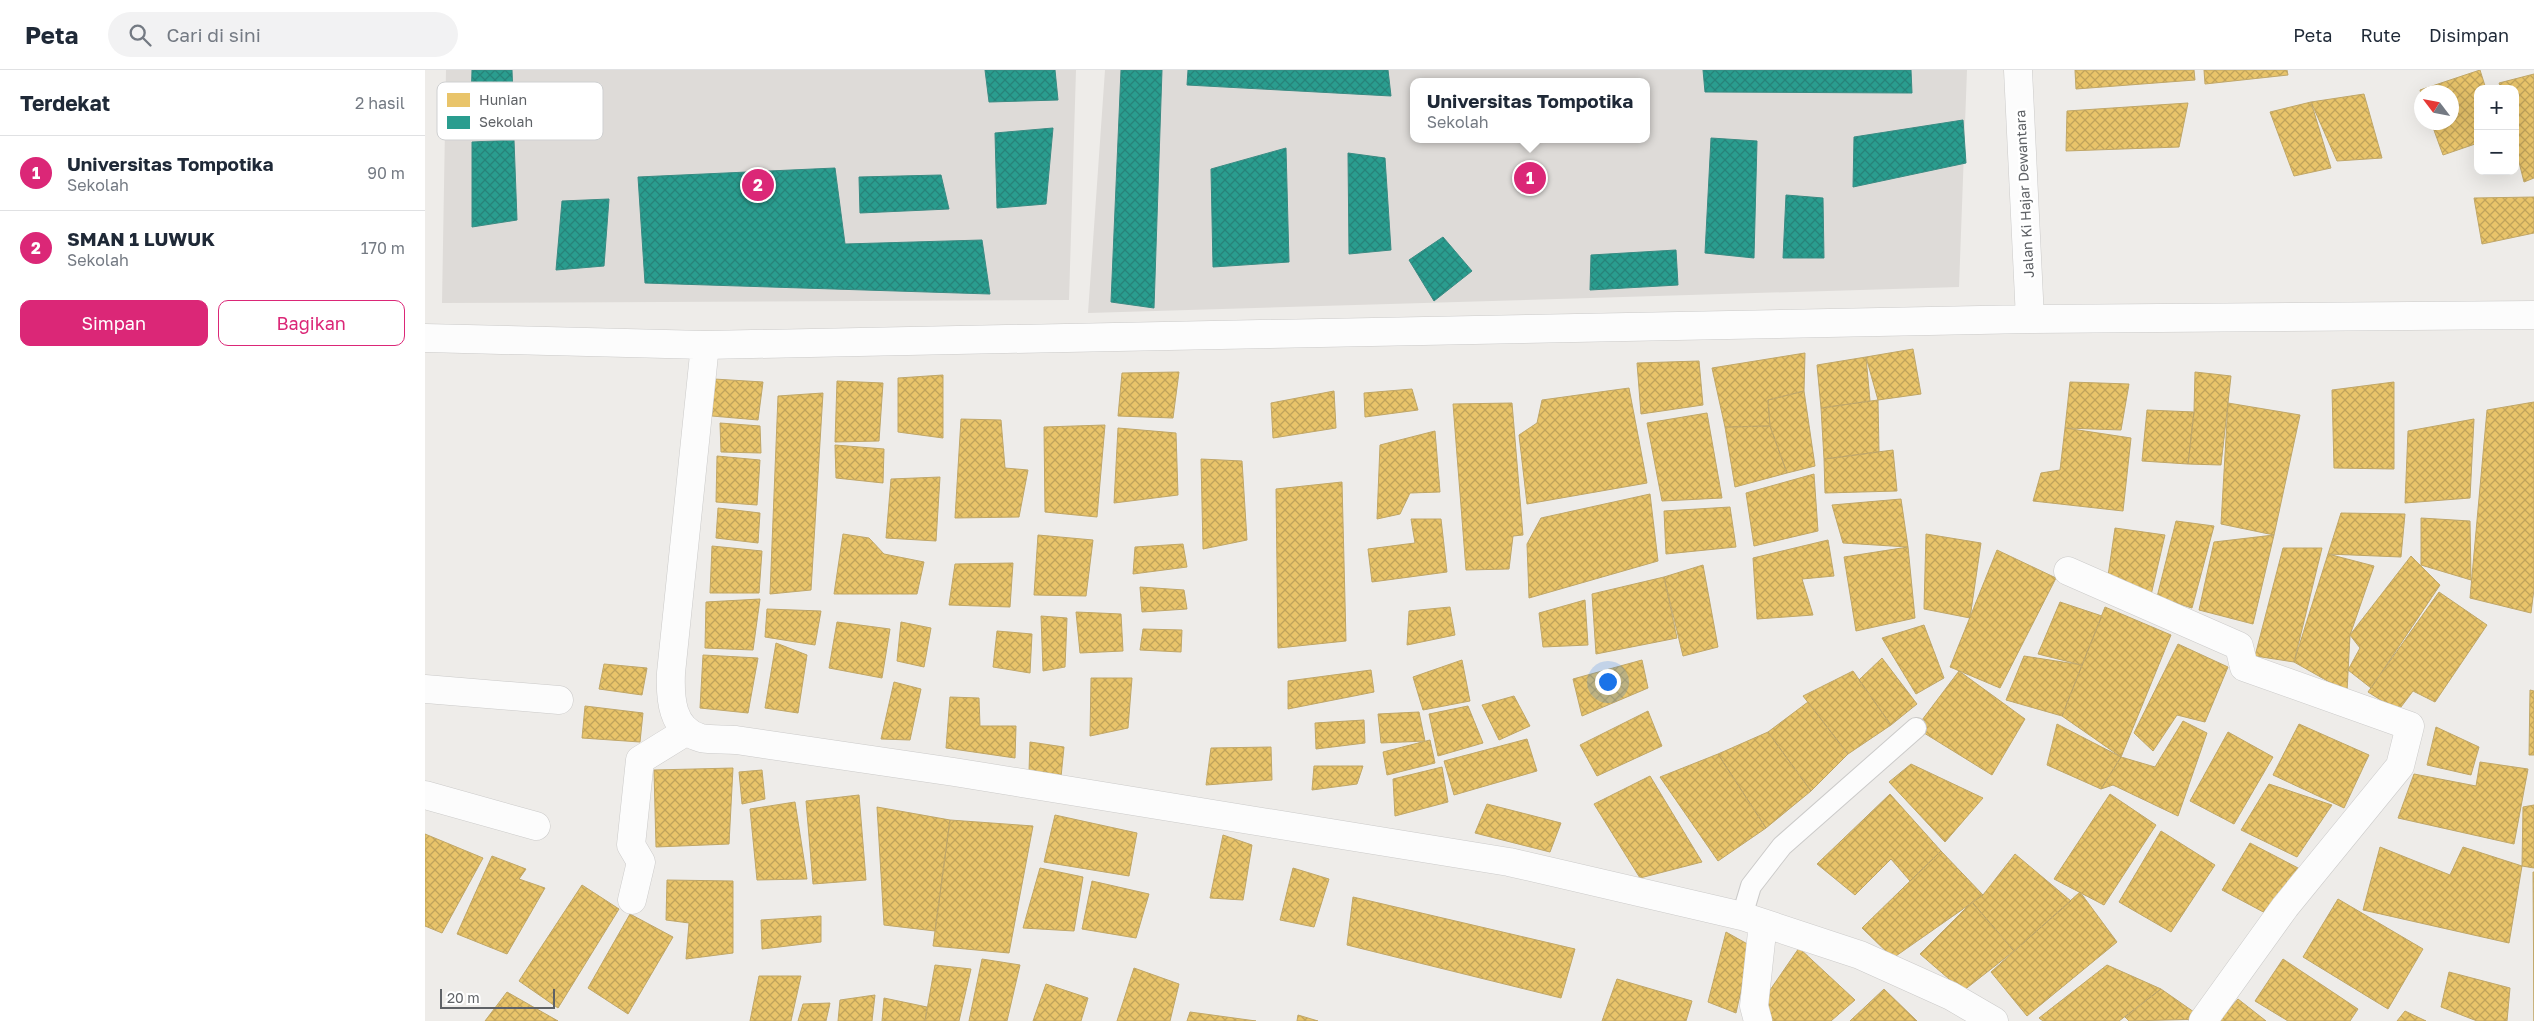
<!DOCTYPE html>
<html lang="id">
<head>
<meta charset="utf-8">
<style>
	:root { --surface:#fff; --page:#f2f2f3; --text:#1f2937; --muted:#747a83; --line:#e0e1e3; --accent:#db2777 }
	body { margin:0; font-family:"Golos Text",sans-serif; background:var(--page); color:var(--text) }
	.controls { position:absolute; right:15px; top:15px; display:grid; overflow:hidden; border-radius:10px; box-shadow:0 5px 20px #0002 }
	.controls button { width:45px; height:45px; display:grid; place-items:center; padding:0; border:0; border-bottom:1px solid var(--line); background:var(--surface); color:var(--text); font:25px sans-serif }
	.compass { position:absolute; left:1989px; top:15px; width:45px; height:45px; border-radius:50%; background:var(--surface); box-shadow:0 5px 20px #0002; rotate:302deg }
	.scale { position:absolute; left:15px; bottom:12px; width:115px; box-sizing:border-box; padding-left:5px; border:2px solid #5f6266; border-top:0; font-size:14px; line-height:18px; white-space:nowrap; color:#5f6266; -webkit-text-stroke:4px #fff; paint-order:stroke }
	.you { position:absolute; left:1182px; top:611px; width:18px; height:18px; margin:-12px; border:4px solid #fff; border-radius:50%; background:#1a73e8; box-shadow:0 0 0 8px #1a73e833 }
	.badge { display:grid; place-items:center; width:32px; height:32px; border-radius:50%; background:var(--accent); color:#fff; font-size:16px; font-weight:700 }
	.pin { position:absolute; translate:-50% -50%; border:2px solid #fff; box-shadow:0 1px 5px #0006 }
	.popup { position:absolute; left:985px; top:8px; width:240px; height:65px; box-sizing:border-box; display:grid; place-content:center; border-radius:10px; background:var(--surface); filter:drop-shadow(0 1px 4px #0005); font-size:16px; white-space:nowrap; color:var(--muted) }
	.popup b { font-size:19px; color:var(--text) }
	.popup::after { content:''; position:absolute; left:50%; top:100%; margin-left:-10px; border:10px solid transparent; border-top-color:var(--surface) }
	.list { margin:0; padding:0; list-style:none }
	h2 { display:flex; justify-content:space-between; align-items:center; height:65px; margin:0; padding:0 20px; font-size:21px }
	h2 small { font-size:16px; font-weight:400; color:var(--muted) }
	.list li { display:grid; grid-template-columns:32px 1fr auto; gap:15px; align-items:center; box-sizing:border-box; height:75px; padding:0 20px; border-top:1px solid var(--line) }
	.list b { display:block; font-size:19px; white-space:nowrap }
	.list p { margin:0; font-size:16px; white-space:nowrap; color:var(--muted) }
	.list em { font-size:16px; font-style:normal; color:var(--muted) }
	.actions { display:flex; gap:10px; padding:15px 20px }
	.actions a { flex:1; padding:11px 0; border:1px solid var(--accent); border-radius:10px; text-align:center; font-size:18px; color:var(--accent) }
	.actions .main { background:var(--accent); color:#fff }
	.icon { flex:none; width:28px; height:28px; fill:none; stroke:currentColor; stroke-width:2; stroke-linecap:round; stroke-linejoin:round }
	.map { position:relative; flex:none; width:2109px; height:951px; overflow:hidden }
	header { display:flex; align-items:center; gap:30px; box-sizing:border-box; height:70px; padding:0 25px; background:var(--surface); border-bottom:1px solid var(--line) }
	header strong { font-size:24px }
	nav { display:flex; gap:28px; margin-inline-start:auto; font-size:18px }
	.search { width:350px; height:45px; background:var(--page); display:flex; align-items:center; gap:12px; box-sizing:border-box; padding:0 18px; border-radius:28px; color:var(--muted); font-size:19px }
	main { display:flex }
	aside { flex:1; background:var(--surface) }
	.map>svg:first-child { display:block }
</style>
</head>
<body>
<header>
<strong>Peta</strong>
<div class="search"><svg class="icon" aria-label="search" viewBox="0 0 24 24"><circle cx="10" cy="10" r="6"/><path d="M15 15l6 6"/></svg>Cari di sini</div>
<nav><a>Peta</a><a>Rute</a><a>Disimpan</a></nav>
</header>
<main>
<aside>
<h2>Terdekat<small>2 hasil</small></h2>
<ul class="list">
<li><span class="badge">1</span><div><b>Universitas Tompotika</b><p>Sekolah</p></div><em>90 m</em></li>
<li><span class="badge">2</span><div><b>SMAN 1 LUWUK</b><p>Sekolah</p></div><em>170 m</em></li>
</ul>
<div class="actions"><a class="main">Simpan</a><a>Bagikan</a></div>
</aside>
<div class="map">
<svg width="2109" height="951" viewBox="0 0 2109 951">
	<defs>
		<pattern id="homes-cross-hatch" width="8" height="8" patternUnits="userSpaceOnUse" patternTransform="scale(1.25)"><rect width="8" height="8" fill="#e9c46a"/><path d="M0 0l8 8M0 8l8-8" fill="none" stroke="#c0a35b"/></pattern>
		<pattern id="schools-cross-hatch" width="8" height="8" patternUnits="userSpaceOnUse" patternTransform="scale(1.25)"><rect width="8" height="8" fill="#2a9d8f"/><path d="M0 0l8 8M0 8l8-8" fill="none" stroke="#278379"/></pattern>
	</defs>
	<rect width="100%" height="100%" fill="#eeece9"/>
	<path fill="#dedbd8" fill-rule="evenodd" d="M 21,0 L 651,0 L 644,230 L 17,233 Z
		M 680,0 L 1542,0 L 1534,217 L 663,243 ZM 989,12 L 1221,12 L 1221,69 L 989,69 Z"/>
	<path fill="url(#homes-cross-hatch)" stroke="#c0a769" d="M 1650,0 L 1769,0 L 1770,10 L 1651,19 Z
		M 1779,0 L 1862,0 L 1863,5 L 1780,14 Z
		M 2055,0 L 2061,19 L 2053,19 L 2053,73 L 2018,85 L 2006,52 L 2026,52 L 2026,22 L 1996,22 L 1996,24 L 1995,20 Z
		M 2109,4 L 2109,108 L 2099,112 L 2090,76 L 2090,19 L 2076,19 L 2074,13 Z
		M 1939,24 L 1957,88 L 1912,91 L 1886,32 Z
		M 1886,32 L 1906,98 L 1869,106 L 1845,42 Z
		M 1763,33 L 1754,77 L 1641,81 L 1642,41 Z
		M 2109,127 L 2109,163 L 2057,174 L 2049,128 Z
		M 1488,279 L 1496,324 L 1453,330 L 1441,287 Z
		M 1380,283 L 1379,321 L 1343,330 L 1345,356 L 1300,357 L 1287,298 Z
		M 1441,287 L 1445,331 L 1396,338 L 1392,295 Z
		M 1274,291 L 1278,335 L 1216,344 L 1212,293 Z
		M 754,302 L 748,348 L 693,346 L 697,303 Z
		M 1770,302 L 1806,306 L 1796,395 L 1763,394 L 1769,342 Z
		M 518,305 L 518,368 L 473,362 L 473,308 Z
		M 289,309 L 338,312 L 333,350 L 287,346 Z
		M 412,311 L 458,313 L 454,371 L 410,372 Z
		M 1645,312 L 1704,314 L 1696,360 L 1640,358 Z
		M 1969,312 L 1969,399 L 1909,398 L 1907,320 Z
		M 1204,318 L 1222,413 L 1102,434 L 1094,365 L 1112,353 L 1117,330 Z
		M 987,319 L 993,340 L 940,347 L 939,323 Z
		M 909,321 L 911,358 L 848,368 L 846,333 Z
		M 1379,321 L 1390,396 L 1362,403 L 1345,356 L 1343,330 Z
		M 398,323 L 386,520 L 345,524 L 353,326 Z
		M 1453,330 L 1454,382 L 1399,389 L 1396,338 Z
		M 2109,332 L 2109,519 L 2106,543 L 2045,528 L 2062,340 Z
		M 1087,333 L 1098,465 L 1088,466 L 1084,499 L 1041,500 L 1028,334 Z
		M 1803,333 L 1875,345 L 1849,465 L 1796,454 Z
		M 1722,340 L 1769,342 L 1763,394 L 1717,391 Z
		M 1282,343 L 1297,428 L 1237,431 L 1222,353 Z
		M 536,349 L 576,350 L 580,398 L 603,400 L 594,447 L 530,448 Z
		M 2049,349 L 2045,428 L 1980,433 L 1983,361 Z
		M 295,353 L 335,356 L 336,383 L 296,382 Z
		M 680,355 L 672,447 L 620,442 L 619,357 Z
		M 1345,356 L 1362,403 L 1310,417 L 1300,357 Z
		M 693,358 L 751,363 L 753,425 L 689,433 Z
		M 1640,358 L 1706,368 L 1698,441 L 1608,431 L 1616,403 L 1635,400 Z
		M 1010,361 L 1015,422 L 985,423 L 975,444 L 952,449 L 955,375 Z
		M 410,375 L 459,379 L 458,413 L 411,408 Z
		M 1468,380 L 1472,421 L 1400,423 L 1399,389 Z
		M 292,386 L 335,390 L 332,435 L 291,432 Z
		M 776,389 L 817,391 L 822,470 L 778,479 Z
		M 1389,404 L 1393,461 L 1329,476 L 1321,423 Z
		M 515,407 L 511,471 L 461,468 L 466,409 Z
		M 917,412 L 921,571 L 853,578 L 851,419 Z
		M 1225,424 L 1233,491 L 1104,528 L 1102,474 L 1116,448 Z
		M 1476,429 L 1483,477 L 1418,473 L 1407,435 Z
		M 1305,437 L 1311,477 L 1241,484 L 1239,441 Z
		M 293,438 L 335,443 L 333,473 L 291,468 Z
		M 1916,443 L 1980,444 L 1976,487 L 1903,484 Z
		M 1996,448 L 2045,451 L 2046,510 L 1996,495 Z
		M 986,449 L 1016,449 L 1022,502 L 947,512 L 943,479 L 990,473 Z
		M 1751,451 L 1789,456 L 1767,538 L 1732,527 Z
		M 1690,458 L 1740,465 L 1726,525 L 1683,506 Z
		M 418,464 L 444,468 L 459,484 L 499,492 L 492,524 L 409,524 Z
		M 1501,464 L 1556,473 L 1545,548 L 1499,539 Z
		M 613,465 L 668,470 L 661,526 L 609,525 Z
		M 1849,465 L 1828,554 L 1774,540 L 1789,472 Z
		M 1403,470 L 1409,506 L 1377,509 L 1388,545 L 1332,549 L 1328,488 Z
		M 758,474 L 762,497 L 708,504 L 710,477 Z
		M 287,476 L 337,481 L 334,523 L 285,523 Z
		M 1483,477 L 1490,548 L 1431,561 L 1419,487 Z
		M 1858,478 L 1897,478 L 1869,592 L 1830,586 Z
		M 1572,480 L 1631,508 L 1575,618 L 1525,597 Z
		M 1903,484 L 1949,496 L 1925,565 L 1922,622 L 1869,592 Z
		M 1986,486 L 2015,515 L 1946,618 L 1923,600 L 1935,578 L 1925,565 Z
		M 588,493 L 585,537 L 524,535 L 530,494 Z
		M 1278,495 L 1293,577 L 1258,586 L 1239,507 Z
		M 1239,507 L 1252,568 L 1171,584 L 1167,524 Z
		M 715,517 L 759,520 L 762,539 L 717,542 Z
		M 2014,522 L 2062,555 L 2010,632 L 1988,621 L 1973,641 L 1943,622 Z
		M 335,529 L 328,580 L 280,578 L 281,532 Z
		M 1160,530 L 1163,575 L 1118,577 L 1114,543 Z
		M 1635,532 L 1677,546 L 1657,595 L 1613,584 Z
		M 1025,537 L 1030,565 L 982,575 L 984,541 Z
		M 1680,537 L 1746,565 L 1696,687 L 1637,646 Z
		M 342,539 L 396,541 L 390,575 L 340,567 Z
		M 651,542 L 696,544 L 698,581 L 655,583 Z
		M 616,546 L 642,548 L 640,597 L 618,601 Z
		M 412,552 L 465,559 L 457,608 L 404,598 Z
		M 476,552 L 506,558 L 499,597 L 472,591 Z
		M 1499,555 L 1519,608 L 1491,624 L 1457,568 Z
		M 718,559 L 757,560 L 756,582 L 715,580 Z
		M 572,561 L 607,564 L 605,603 L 568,597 Z
		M 351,573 L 382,585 L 373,643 L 340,638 Z
		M 1753,574 L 1803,597 L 1780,652 L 1752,645 L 1728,681 L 1709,663 Z
		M 278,585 L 333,588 L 323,643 L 275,638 Z
		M 1599,586 L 1657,595 L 1637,646 L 1581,630 Z
		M 1457,588 L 1492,634 L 1466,655 L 1434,610 Z
		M 1037,590 L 1045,631 L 998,640 L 988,607 Z
		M 1217,590 L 1223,618 L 1157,646 L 1148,609 Z
		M 179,594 L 222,598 L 217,625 L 174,619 Z
		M 946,600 L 949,622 L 863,639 L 863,611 Z
		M 1428,601 L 1466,655 L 1423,684 L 1378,626 Z
		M 1534,601 L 1600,649 L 1567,705 L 1491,658 Z
		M 666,608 L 707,608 L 703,658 L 665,666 Z
		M 469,612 L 496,619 L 485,670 L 456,669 Z
		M 2105,620 L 2109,621 L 2109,685 L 2104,685 Z
		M 1089,626 L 1105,656 L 1074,670 L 1057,635 Z
		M 525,627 L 554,628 L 555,656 L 591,656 L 590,688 L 521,678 Z
		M 1383,632 L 1423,684 L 1386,721 L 1343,662 Z
		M 160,636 L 218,643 L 215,672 L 157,668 Z
		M 1043,636 L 1058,673 L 1013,686 L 1004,644 Z
		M 1223,641 L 1237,676 L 1172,706 L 1155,675 Z
		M 994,642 L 1000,671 L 956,673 L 953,644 Z
		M 939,650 L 940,673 L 891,679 L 890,653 Z
		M 1758,651 L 1782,663 L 1753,746 L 1688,715 L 1676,719 L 1696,687 L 1730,697 Z
		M 1632,654 L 1696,687 L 1676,719 L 1622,695 Z
		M 1874,654 L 1944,685 L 1919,738 L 1848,705 Z
		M 2011,657 L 2054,677 L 2046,705 L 2002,695 Z
		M 1343,662 L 1386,721 L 1341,758 L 1293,684 Z
		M 1803,662 L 1848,687 L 1809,754 L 1765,731 Z
		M 1102,669 L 1112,701 L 1029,725 L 1019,691 Z
		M 1005,670 L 1010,693 L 962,705 L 958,682 Z
		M 605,672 L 639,677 L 636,707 L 604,701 Z
		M 846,677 L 847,710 L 781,715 L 786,678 Z
		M 1293,684 L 1341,758 L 1293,791 L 1235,707 Z
		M 2055,692 L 2103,699 L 2089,774 L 1973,748 L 1989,704 L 2051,716 Z
		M 1486,694 L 1558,728 L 1520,772 L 1464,712 Z
		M 889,696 L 938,696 L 932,714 L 887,720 Z
		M 1017,697 L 1023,732 L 970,746 L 968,709 Z
		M 308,698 L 304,774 L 231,777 L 229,700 Z
		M 337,700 L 340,729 L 317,734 L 314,702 Z
		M 1225,706 L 1277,792 L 1215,808 L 1169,734 Z
		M 1844,714 L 1907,735 L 1872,787 L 1816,760 Z
		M 1465,724 L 1516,781 L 1485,811 L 1466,789 L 1430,825 L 1392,794 Z
		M 1685,724 L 1731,755 L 1679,835 L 1629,809 Z
		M 434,725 L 441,810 L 388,814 L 381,731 Z
		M 370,732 L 382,809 L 332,810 L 325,739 Z
		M 1062,734 L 1136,753 L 1125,782 L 1050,763 Z
		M 2109,735 L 2109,798 L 2097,796 L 2098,737 Z
		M 452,737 L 525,750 L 510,861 L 459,855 Z
		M 630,745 L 712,763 L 704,806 L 619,792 Z
		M 525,750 L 608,756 L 584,883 L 508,876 Z
		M 1736,761 L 1790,795 L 1746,862 L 1694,832 Z
		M 0,764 L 58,788 L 17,863 L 0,856 Z
		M 798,765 L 827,775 L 818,830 L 785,828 Z
		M 1825,773 L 1875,799 L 1844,845 L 1797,820 Z
		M 1955,777 L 2025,805 L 2038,777 L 2097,796 L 2084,873 L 1938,840 Z
		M 1516,781 L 1558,825 L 1468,888 L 1437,858 Z
		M 1590,784 L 1646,831 L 1589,881 L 1547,832 L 1558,825 Z
		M 67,786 L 101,799 L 94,809 L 120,818 L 82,884 L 32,864 Z
		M 615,798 L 658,807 L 649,861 L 598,858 Z
		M 868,798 L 904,809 L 889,857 L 855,850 Z
		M 2108,802 L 2109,802 L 2109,951 Z
		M 242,810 L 308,811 L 308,883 L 261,889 L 264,853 L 241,850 Z
		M 667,811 L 724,824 L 711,868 L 657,859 Z
		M 157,815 L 194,839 L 133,938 L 94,911 Z
		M 1655,822 L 1692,872 L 1602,946 L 1566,902 Z
		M 928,827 L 1150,879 L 1136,928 L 922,875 Z
		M 1913,829 L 1998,879 L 1963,939 L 1878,887 Z
		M 1547,832 L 1589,881 L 1538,921 L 1495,884 Z
		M 205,844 L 248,867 L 203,944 L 163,918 Z
		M 396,846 L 396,872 L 337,879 L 336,850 Z
		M 1301,862 L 1326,876 L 1311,943 L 1283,932 Z
		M 1374,878 L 1430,930 L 1406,951 L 1342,951 L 1332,939 Z
		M 557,889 L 595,895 L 582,951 L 544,951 Z
		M 1858,889 L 1933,939 L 1925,951 L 1863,951 L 1830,931 Z
		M 510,895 L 546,899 L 534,951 L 500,951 Z
		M 1682,895 L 1736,919 L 1694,951 L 1618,951 L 1614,948 Z
		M 709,898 L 754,914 L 745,951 L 692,951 Z
		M 2024,902 L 2085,918 L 2082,951 L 2052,951 L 2016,937 Z
		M 334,906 L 376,906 L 366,951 L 325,951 Z
		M 1192,909 L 1267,931 L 1261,951 L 1177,951 Z
		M 621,914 L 663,928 L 656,951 L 608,951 Z
		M 1459,919 L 1492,951 L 1425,951 Z
		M 1736,919 L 1779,949 L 1704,951 L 1700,947 Z
		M 82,922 L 133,951 L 60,951 Z
		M 450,925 L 447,951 L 413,951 L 415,930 Z
		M 459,928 L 502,937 L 500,951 L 457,951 Z
		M 1813,929 L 1841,951 L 1794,951 Z
		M 405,933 L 401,951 L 373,951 L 378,934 Z
		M 1980,941 L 2001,951 L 1972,951 Z
		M 765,942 L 831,951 L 762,951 Z
		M 873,945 L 893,951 L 872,951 Z"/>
	<path fill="url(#schools-cross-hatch)" stroke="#3a8b83" d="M 47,0 L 87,0 L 88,26 L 46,33 Z
		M 560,0 L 630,0 L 633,30 L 564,32 Z
		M 696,0 L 737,0 L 729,238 L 686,232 Z
		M 763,0 L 963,0 L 966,26 L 762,15 Z
		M 1278,0 L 1486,0 L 1487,23 L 1280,22 Z
		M 1538,50 L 1541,93 L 1428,117 L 1429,67 Z
		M 628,58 L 621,134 L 572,138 L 570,63 Z
		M 1286,68 L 1332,71 L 1329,188 L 1280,183 Z
		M 89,70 L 92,150 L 47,157 L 47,72 Z
		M 861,78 L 864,192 L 788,197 L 786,99 Z
		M 923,83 L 960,88 L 966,180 L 924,184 Z
		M 410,98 L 420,174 L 557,170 L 565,224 L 220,213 L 213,107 Z
		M 516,105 L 524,139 L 435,143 L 434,107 Z
		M 1361,125 L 1398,128 L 1399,188 L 1358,188 Z
		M 184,129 L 179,196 L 131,200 L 137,131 Z
		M 1018,167 L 1047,201 L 1009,231 L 984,190 Z
		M 1251,180 L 1253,215 L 1165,220 L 1166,185 Z"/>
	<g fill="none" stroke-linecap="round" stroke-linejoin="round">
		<defs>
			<path id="service" d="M 1317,846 L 1326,816 L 1357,776 L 1491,658"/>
			<path id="minor" d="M 1593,0 L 1605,249
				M 0,268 L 280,275 L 1605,249 L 2109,245
				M 280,275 L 246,603 C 245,627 246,660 276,668 C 286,670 299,669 311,670 L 529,702 L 1084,792 L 1317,846 L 1435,885 L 1526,926 L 1569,951
				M 1643,501 L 1814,576 L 1819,597 L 1985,656 L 1975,696 L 1860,837 L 1778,951
				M 0,619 L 134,630
				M 0,725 L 111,756
				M 207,830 L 216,792 L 206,775 L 215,690 L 262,661
				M 1333,951 L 1329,936 L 1338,853"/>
		</defs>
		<use href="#service" stroke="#cbcac9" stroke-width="22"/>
		<use href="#minor" stroke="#cbcac9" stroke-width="29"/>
		<use href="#service" stroke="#fcfcfc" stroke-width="20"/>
		<use href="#minor" stroke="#fcfcfc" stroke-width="28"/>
	</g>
	<g text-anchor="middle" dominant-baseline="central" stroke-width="5" stroke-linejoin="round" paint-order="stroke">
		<g font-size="14" fill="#5f6266" stroke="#fff">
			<text transform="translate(1599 124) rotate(-93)">Jalan Ki Hajar Dewantara</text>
		</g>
	</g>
	<rect x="12" y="12" width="166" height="58" rx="8" fill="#fff" stroke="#cfd0d1" stroke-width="1"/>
	<rect x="22" y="23" width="23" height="14" fill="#e9c46a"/>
	<rect x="22" y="46" width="23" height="13" fill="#2a9d8f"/>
	<g font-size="14" fill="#5f6266">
		<text x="54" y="35">Hunian</text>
		<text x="54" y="57">Sekolah</text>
	</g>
</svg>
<div class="controls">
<button>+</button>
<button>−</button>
</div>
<svg class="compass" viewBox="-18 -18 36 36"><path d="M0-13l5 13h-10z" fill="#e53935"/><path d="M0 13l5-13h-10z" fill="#747a83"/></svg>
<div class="scale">20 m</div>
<div class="you"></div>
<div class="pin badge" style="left:1105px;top:108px">1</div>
<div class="popup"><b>Universitas Tompotika</b>Sekolah</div>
<div class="pin badge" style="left:333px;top:115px">2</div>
</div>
</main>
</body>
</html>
